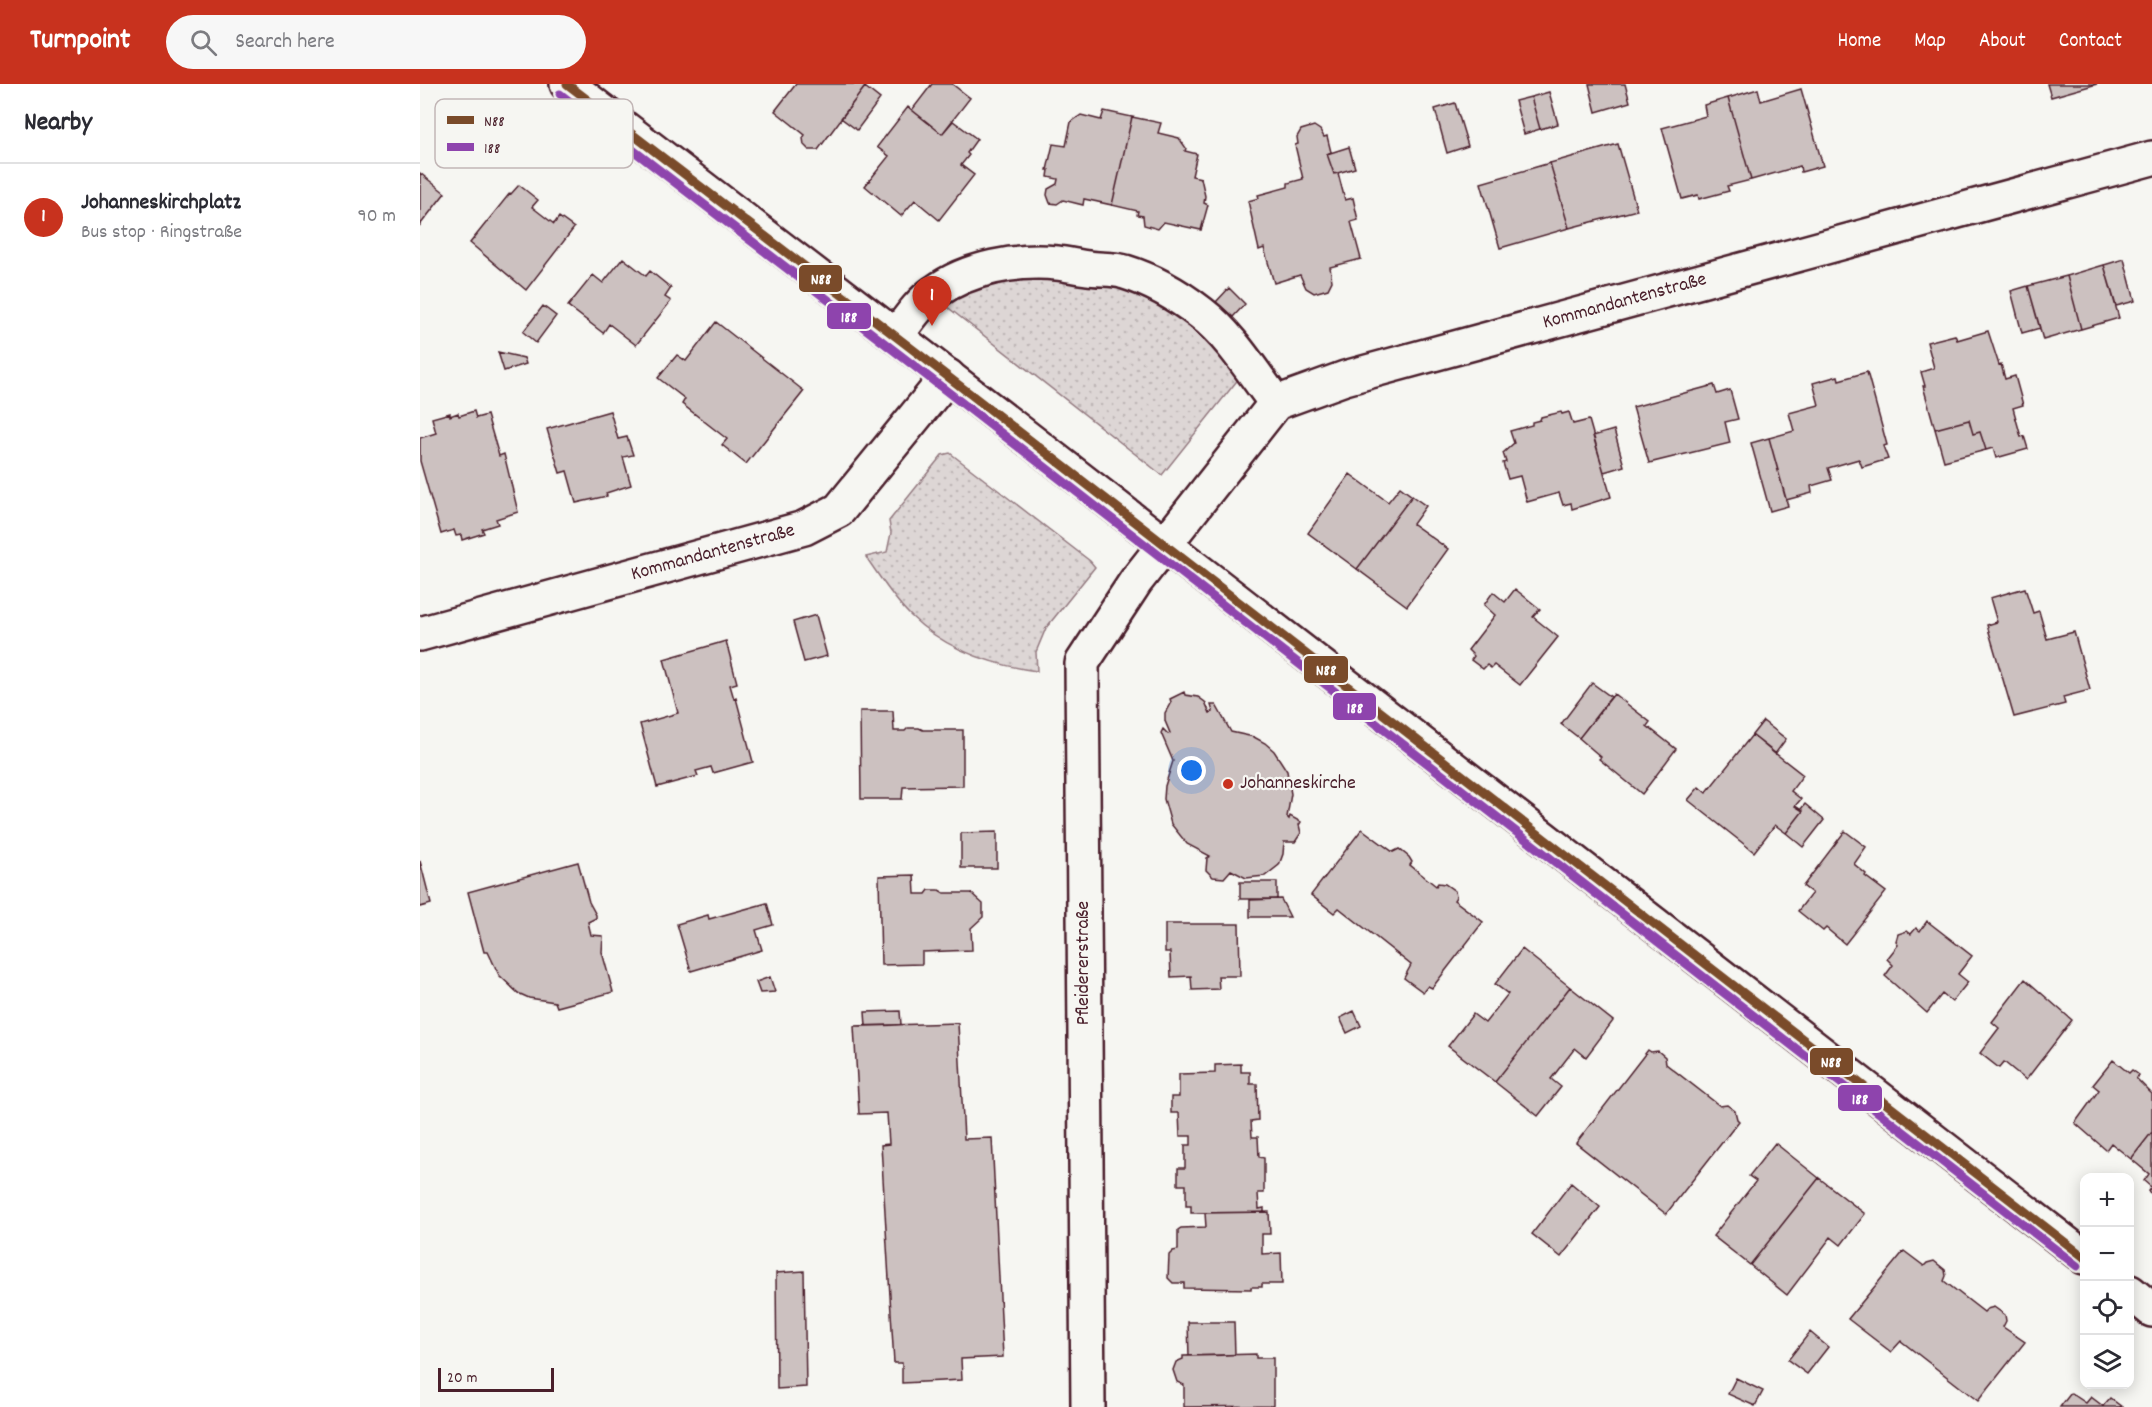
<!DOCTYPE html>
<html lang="en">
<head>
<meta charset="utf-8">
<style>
	:root { --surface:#fff; --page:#f7f7f7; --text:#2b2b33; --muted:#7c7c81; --line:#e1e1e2; --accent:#c8321e }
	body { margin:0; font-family:Dekko,sans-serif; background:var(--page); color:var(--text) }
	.controls { position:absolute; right:18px; bottom:18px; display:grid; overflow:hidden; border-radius:12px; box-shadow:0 3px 15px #0003 }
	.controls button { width:54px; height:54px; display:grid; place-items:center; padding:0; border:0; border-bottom:2px solid var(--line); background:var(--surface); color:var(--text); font:30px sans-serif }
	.scale { position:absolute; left:18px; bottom:15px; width:116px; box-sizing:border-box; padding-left:6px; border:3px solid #4a1f2b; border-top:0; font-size:16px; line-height:21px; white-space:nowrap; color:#4a1f2b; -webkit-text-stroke:4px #f6f6f2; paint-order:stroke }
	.you { position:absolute; left:772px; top:687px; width:21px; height:21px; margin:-15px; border:4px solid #fff; border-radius:50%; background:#1a73e8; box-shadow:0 0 0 9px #1a73e833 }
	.badge { display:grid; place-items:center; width:39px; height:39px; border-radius:50%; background:var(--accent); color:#fff; font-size:20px; font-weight:700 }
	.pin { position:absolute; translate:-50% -50px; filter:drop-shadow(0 2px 3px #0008) }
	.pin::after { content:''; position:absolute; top:32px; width:21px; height:18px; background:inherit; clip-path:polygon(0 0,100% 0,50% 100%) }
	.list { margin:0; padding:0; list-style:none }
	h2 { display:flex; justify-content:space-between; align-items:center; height:78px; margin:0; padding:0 24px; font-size:26px }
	h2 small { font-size:20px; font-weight:400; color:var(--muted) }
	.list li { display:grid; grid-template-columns:39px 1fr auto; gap:18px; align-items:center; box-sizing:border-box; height:108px; padding:0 24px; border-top:2px solid var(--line) }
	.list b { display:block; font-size:22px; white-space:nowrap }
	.list p { margin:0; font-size:20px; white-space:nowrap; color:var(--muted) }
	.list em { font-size:20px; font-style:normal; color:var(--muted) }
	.icon { flex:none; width:33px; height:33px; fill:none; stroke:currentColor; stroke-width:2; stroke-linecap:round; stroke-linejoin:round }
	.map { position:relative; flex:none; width:1732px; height:1323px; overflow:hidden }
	header { display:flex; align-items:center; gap:36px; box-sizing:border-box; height:84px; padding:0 30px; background:var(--accent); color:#fff }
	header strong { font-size:28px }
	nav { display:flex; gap:33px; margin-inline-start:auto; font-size:21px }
	.search { width:420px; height:54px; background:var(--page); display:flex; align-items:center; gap:15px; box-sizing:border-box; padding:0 21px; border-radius:33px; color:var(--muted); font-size:22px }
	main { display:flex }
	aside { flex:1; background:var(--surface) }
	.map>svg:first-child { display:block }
</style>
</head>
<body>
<header>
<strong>Turnpoint</strong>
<div class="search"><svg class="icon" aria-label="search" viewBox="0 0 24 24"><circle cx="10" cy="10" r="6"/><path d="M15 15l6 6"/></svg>Search here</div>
<nav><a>Home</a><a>Map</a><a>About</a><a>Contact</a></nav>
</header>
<main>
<aside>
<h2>Nearby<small></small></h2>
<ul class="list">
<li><span class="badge">1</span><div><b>Johanneskirchplatz</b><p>Bus stop · Ringstraße</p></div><em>90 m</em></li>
</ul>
</aside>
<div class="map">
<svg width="1732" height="1323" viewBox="0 0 1732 1323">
	<defs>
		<pattern id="green-dots" width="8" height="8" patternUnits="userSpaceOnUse" patternTransform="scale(1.5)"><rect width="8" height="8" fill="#ddd6d5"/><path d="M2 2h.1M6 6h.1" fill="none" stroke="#bfb7b7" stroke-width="1.8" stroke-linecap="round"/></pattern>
	</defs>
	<rect width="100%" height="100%" fill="#f6f6f2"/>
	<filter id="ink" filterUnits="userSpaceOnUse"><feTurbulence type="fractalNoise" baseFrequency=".0167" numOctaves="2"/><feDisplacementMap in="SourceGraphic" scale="12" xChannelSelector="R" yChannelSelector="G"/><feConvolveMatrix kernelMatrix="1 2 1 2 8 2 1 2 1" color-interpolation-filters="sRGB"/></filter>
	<g filter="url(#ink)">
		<path fill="url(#green-dots)" stroke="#947a80" stroke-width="1.5" d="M 627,186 L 723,207 L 759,223 L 820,293 L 742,391 L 521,218 L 532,208 Z
			M 530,369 L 670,477 L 675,483 L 626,544 L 616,568 L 617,587 C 572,581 525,565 491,532 C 474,516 460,493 446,473 L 467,468 L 471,449 L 469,437 L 522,371 Z"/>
		<path fill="#ccc1c0" stroke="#4a1f2b" stroke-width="1.5" d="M 376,0 L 447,0 L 398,66 L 389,66 L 384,61 L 383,54 L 385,51 L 355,27 Z
			M 512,0 L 532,0 L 550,14 L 522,50 L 492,26 Z
			M 1169,0 L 1205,0 L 1210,18 L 1176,28 Z
			M 1627,0 L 1677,0 L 1631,13 Z
			M 445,3 L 460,15 L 437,46 L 421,34 Z
			M 1338,5 L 1341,17 L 1381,5 L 1403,82 L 1381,88 L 1380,82 L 1331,96 L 1308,14 Z
			M 1129,8 L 1138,40 L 1120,45 L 1111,13 Z
			M 1111,13 L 1120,45 L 1104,50 L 1095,17 Z
			M 1308,14 L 1331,96 L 1307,102 L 1309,107 L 1279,115 L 1278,111 L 1262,115 L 1242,44 L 1286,32 L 1284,21 Z
			M 1035,19 L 1048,62 L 1027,69 L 1015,25 Z
			M 488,23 L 522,50 L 533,37 L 557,55 L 547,69 L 549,71 L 541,81 L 554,91 L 519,136 L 495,116 L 481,132 L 445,102 L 469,72 L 457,63 Z
			M 684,27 L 712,33 L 692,121 L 664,115 L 663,121 L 643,116 L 637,120 L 630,119 L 627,111 L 628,105 L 637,100 L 638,95 L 628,93 L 629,86 L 627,86 L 633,60 L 646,62 L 651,38 L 661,31 L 681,36 Z
			M 712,33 L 741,39 L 738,49 L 759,54 L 766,64 L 765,67 L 777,70 L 772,92 L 781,94 L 785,112 L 784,119 L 788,121 L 781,146 L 744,138 L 738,145 L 724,141 L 723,132 L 717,131 L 718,127 L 692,121 Z
			M 894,42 L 900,46 L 904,53 L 907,52 L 911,68 L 907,70 L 914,90 L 918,89 L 925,116 L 933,114 L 938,136 L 931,138 L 941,175 L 910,183 L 912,197 L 908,205 L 894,209 L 886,204 L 880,191 L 854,199 L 844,164 L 839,166 L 828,117 L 839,114 L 838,111 L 868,103 L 868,99 L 883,95 L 875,61 L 878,60 L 877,53 L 881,46 Z
			M 1198,60 L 1217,126 L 1149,144 L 1130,79 Z
			M 929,63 L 935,84 L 914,90 L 907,70 Z
			M 1130,79 L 1149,144 L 1080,164 L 1061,99 Z
			M 0,89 L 25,109 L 0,141 Z
			M 99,101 L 118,116 L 112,123 L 134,140 L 139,133 L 154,144 L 106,206 L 50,159 L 90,109 L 91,110 Z
			M 203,174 L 226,192 L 230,187 L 251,204 L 245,213 L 251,217 L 216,261 L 189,240 L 183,249 L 148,222 L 173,191 L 183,199 Z
			M 1704,175 L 1715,217 L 1696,222 L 1684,181 Z
			M 1684,181 L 1699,234 L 1661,245 L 1647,192 Z
			M 1647,192 L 1661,245 L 1623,256 L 1608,202 Z
			M 1608,202 L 1620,244 L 1602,249 L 1591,207 Z
			M 809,204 L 825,220 L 813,233 L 796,218 Z
			M 123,222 L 136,232 L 116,259 L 103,248 Z
			M 296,238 L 384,307 L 326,380 L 302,361 L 307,355 L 262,320 L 265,315 L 238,294 L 257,271 L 266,277 Z
			M 1568,247 L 1579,281 L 1581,280 L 1585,295 L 1595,292 L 1603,321 L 1593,324 L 1601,353 L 1604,352 L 1608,365 L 1576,374 L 1573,364 L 1566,366 L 1560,348 L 1553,350 L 1549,336 L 1515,345 L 1503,302 L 1505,302 L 1501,288 L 1514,284 L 1507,258 L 1535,251 L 1537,256 Z
			M 78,268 L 104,274 L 106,280 L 84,287 Z
			M 1447,288 L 1467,361 L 1463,362 L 1468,375 L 1442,383 L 1439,375 L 1408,384 L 1412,396 L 1391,402 L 1392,409 L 1366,416 L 1349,354 L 1374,347 L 1369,329 L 1399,321 L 1393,299 L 1418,292 L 1419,296 Z
			M 1294,301 L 1297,310 L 1310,306 L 1318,335 L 1305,338 L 1310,359 L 1229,379 L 1213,323 Z
			M 54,327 L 56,334 L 67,331 L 79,372 L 84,370 L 98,428 L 76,435 L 78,440 L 62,445 L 64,449 L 42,456 L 41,451 L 36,452 L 34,446 L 21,450 L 0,377 L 0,354 L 16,349 L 12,334 L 30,329 L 30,332 L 38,329 L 39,332 Z
			M 190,327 L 198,355 L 207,353 L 213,371 L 203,373 L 211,401 L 186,409 L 187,412 L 156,419 L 147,387 L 140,389 L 127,345 Z
			M 1141,328 L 1142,330 L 1149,328 L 1153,340 L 1169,336 L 1191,413 L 1152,425 L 1151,419 L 1143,421 L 1139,409 L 1107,418 L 1100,392 L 1088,395 L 1083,379 L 1086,378 L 1083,369 L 1094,359 L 1090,347 L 1112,341 L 1112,338 L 1120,336 L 1121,333 Z
			M 1549,336 L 1553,350 L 1560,348 L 1566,366 L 1524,377 L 1515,345 Z
			M 1194,346 L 1204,382 L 1184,388 L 1173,352 Z
			M 1349,354 L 1368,422 L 1350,427 L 1331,359 Z
			M 930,390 L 968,418 L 980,403 L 992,412 L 937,485 L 888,449 Z
			M 992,412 L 1006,422 L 993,440 L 1028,465 L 987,522 L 937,485 Z
			M 1605,504 L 1613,529 L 1619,527 L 1627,555 L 1654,548 L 1670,606 L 1643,613 L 1645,620 L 1594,633 L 1567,541 L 1577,538 L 1570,514 Z
			M 1095,505 L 1120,525 L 1113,533 L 1138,553 L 1100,601 L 1074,581 L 1071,584 L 1067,581 L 1063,585 L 1051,576 L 1054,572 L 1048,566 L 1075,531 L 1064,521 L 1073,508 L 1085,518 Z
			M 396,531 L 407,572 L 384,578 L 373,538 Z
			M 306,557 L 317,599 L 310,601 L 314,615 L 316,614 L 333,678 L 293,689 L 291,683 L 276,687 L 278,692 L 237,703 L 220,640 L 258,629 L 244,575 Z
			M 1172,599 L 1191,613 L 1159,654 L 1141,640 Z
			M 764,608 L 765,611 L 778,613 L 785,618 L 790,629 L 793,628 L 791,621 L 796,621 L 811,648 L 834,653 L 845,659 L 854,667 L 867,687 L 871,710 L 867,733 L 869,735 L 870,732 L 881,738 L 879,741 L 881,749 L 875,758 L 864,758 L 863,770 L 859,781 L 845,792 L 826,794 L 811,786 L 804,794 L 793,793 L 786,786 L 787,774 L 790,772 L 767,760 L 751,740 L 744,715 L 745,702 L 753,677 L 741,649 L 743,645 L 748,650 L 750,649 L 745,637 L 745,629 L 751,618 L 750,615 Z
			M 1194,610 L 1230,638 L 1227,642 L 1256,665 L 1222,710 L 1179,675 L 1181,673 L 1159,654 Z
			M 440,627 L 473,627 L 474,647 L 485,647 L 488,644 L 499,644 L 503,646 L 543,646 L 543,702 L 483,703 L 482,715 L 441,715 Z
			M 1343,637 L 1366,655 L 1355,670 L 1332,651 Z
			M 1332,651 L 1383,691 L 1371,707 L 1381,715 L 1375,722 L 1383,727 L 1366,749 L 1355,741 L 1334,768 L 1268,716 L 1279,703 L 1286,709 Z
			M 1385,720 L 1404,736 L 1383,763 L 1366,749 L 1383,727 L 1381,725 Z
			M 942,745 L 973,768 L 979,765 L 989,773 L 992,778 L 990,781 L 1016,802 L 1018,799 L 1025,800 L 1035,807 L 1036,813 L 1034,816 L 1063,838 L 1012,904 L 1008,902 L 1003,908 L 984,894 L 991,881 L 919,824 L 914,829 L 891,811 Z
			M 1425,747 L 1446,763 L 1434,780 L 1446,790 L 1445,792 L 1466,808 L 1425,860 L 1406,844 L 1403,847 L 1378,827 L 1392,809 L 1383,802 Z
			M 577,748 L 577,784 L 541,784 L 541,749 Z
			M 0,777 L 11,820 L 0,823 Z
			M 158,778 L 169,818 L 176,831 L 176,834 L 168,838 L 171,851 L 183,852 L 182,868 L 193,908 L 137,923 L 135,918 L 109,914 L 98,909 L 79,891 L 68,868 L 64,868 L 48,808 Z
			M 494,791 L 495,810 L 506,810 L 509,806 L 519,806 L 524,809 L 551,809 L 563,820 L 563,833 L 551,844 L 552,866 L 502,868 L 502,880 L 461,881 L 459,792 Z
			M 820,798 L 857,798 L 857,815 L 820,815 Z
			M 861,815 L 870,833 L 830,833 L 830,816 Z
			M 347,819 L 353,841 L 336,846 L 342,866 L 271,887 L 257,840 L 288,831 L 289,835 Z
			M 1507,837 L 1552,872 L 1538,890 L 1548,898 L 1532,918 L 1522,910 L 1507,929 L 1465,892 L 1473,881 L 1467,875 L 1478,861 L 1476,857 L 1478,850 L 1487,847 L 1491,850 L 1496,844 L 1500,847 Z
			M 745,840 L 819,840 L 820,892 L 798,892 L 799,905 L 772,906 L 771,892 L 751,893 L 750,868 L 745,868 Z
			M 1102,865 L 1150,903 L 1075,998 L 1028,962 L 1053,930 L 1065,939 L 1088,910 L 1075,900 Z
			M 350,893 L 355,908 L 340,909 L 336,898 Z
			M 1605,895 L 1652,936 L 1606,996 L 1584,978 L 1579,984 L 1560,969 L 1579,944 L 1572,938 Z
			M 1150,903 L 1193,937 L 1166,973 L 1155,964 L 1131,995 L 1141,1003 L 1118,1032 L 1075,998 Z
			M 480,927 L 481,941 L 446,942 L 445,928 Z
			M 934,927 L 941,942 L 927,949 L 920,934 Z
			M 538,939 L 544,1055 L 572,1054 L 583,1273 L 541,1275 L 542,1296 L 482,1299 L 482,1279 L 474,1279 L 461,1061 L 469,1060 L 467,1029 L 439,1030 L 434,942 Z
			M 1228,966 L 1231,968 L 1238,967 L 1245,973 L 1246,980 L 1300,1022 L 1307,1021 L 1315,1027 L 1317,1035 L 1319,1037 L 1246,1130 L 1156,1059 Z
			M 1693,976 L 1709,989 L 1712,986 L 1719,991 L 1716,994 L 1732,1010 L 1732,1048 L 1711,1075 L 1691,1059 L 1686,1066 L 1655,1039 L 1679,1006 L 1673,1001 Z
			M 821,980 L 821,988 L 830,988 L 830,1000 L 837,1000 L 838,1036 L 831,1037 L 832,1053 L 838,1053 L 839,1073 L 844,1074 L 844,1109 L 838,1109 L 839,1125 L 844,1124 L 844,1128 L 771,1129 L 771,1122 L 766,1122 L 766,1101 L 758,1101 L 758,1084 L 765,1084 L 765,1061 L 771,1061 L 771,1052 L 760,1052 L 759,1029 L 751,1029 L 751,1013 L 759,1013 L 759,990 L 795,989 L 795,981 Z
			M 1732,1048 L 1732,1110 L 1728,1107 L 1731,1103 L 1724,1097 L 1729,1090 L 1711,1075 Z
			M 1355,1059 L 1399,1094 L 1330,1181 L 1293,1152 L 1336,1097 L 1329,1092 Z
			M 1399,1094 L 1445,1130 L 1421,1161 L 1411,1153 L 1367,1211 L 1330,1181 Z
			M 1151,1099 L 1180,1123 L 1141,1173 L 1112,1150 Z
			M 849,1128 L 850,1150 L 842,1150 L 842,1170 L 861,1169 L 862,1200 L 842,1200 L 842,1203 L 831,1203 L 831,1205 L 764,1204 L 764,1199 L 753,1199 L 748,1194 L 749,1171 L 753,1167 L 758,1166 L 758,1146 L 761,1144 L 786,1143 L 785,1129 Z
			M 1484,1167 L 1504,1182 L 1507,1179 L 1514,1177 L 1525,1186 L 1526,1192 L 1524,1197 L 1564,1228 L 1567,1225 L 1574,1223 L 1585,1231 L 1586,1237 L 1583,1243 L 1605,1258 L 1558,1317 L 1481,1257 L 1471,1268 L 1428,1235 Z
			M 384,1187 L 386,1303 L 357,1305 L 356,1189 Z
			M 768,1238 L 814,1238 L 815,1271 L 769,1272 Z
			M 1390,1248 L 1408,1263 L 1387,1290 L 1368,1276 Z
			M 836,1270 L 836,1274 L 853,1274 L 853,1322 L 764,1323 L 764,1301 L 757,1298 L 753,1286 L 756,1278 L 763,1275 L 763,1272 Z
			M 1316,1294 L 1343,1307 L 1335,1322 L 1308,1310 Z
			M 1651,1309 L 1666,1319 L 1671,1313 L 1683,1322 L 1690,1314 L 1702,1323 L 1640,1323 Z"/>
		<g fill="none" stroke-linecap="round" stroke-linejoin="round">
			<defs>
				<g id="minor">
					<path d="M 147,0 L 500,271 L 1664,1173"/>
					<path d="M 476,252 C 488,236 499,219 515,208 C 548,184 597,175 637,179 C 647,180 658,183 668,184 C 680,186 693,184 705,188 C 731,196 759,212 781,229 C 811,252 833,289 856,319"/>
					<path id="s1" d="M 0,550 L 384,444 L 419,426 L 528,292"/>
					<path d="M 1710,1208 L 1732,1226"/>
					<path id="s2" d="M 668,1323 L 662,579 L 716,497 L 856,319 L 925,294 L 1732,74"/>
				</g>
			</defs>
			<use href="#minor" stroke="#4a1f2b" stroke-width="38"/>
			<use href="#minor" stroke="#f6f6f2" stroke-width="33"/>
			<defs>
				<path id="bus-1" d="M 147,0 L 500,271 L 1664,1173"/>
				<path id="bus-2" d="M 140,10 L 493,281 L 1657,1182"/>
			</defs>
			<use href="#bus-1" stroke="#f6f6f2" stroke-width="14"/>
			<use href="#bus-2" stroke="#f6f6f2" stroke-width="14"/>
			<use href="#bus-1" stroke="#7a4b2a" stroke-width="9"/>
			<use href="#bus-2" stroke="#8e44ad" stroke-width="9"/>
		</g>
	</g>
	<circle fill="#c8321e" stroke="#f6f6f2" stroke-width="2" cx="808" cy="700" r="6"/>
	<g text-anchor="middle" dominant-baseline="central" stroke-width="4.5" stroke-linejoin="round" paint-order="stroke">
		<g font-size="20" fill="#4a1f2b" stroke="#f6f6f2">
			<text stroke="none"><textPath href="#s2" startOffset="1432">Kommandantenstraße</textPath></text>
			<text stroke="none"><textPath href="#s1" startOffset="304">Kommandantenstraße</textPath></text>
			<text transform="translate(664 879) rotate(-90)">Pfleidererstraße</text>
		</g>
		<g font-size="20" fill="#4a1f2b" stroke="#f6f6f2" text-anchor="start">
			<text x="820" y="700">Johanneskirche</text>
		</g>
	</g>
	<rect x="15" y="15" width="198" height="69" rx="9" fill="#f6f6f2" stroke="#c2b6b6" stroke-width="1.5"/>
	<rect x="27" y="32" width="27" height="8" fill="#7a4b2a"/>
	<rect x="27" y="59" width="27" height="8" fill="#8e44ad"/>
	<g font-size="16" fill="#4a1f2b">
		<text x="64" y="42">N88</text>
		<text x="64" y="69">188</text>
	</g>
	<g stroke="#f6f6f2" stroke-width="2">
		<rect x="378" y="180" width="45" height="29" rx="6" fill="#7a4b2a"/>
		<rect x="406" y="218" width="46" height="28" rx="6" fill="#8e44ad"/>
		<rect x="883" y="571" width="46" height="29" rx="6" fill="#7a4b2a"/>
		<rect x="912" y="608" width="45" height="29" rx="6" fill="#8e44ad"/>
		<rect x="1389" y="963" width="45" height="29" rx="6" fill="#7a4b2a"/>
		<rect x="1417" y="1000" width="46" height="28" rx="6" fill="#8e44ad"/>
	</g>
	<g font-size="16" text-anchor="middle" font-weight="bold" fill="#fff">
		<text x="401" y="200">N88</text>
		<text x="429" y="238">188</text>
		<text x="906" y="591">N88</text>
		<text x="935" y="629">188</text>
		<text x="1411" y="983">N88</text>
		<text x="1440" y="1020">188</text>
	</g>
</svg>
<div class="controls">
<button>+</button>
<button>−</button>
<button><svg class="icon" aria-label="locate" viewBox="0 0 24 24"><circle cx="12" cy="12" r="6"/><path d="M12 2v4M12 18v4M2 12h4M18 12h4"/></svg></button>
<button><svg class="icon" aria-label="layers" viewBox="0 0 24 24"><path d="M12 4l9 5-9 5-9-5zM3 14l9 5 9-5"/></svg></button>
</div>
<div class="scale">20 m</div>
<div class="you"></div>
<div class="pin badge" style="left:512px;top:242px">1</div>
</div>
</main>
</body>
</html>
